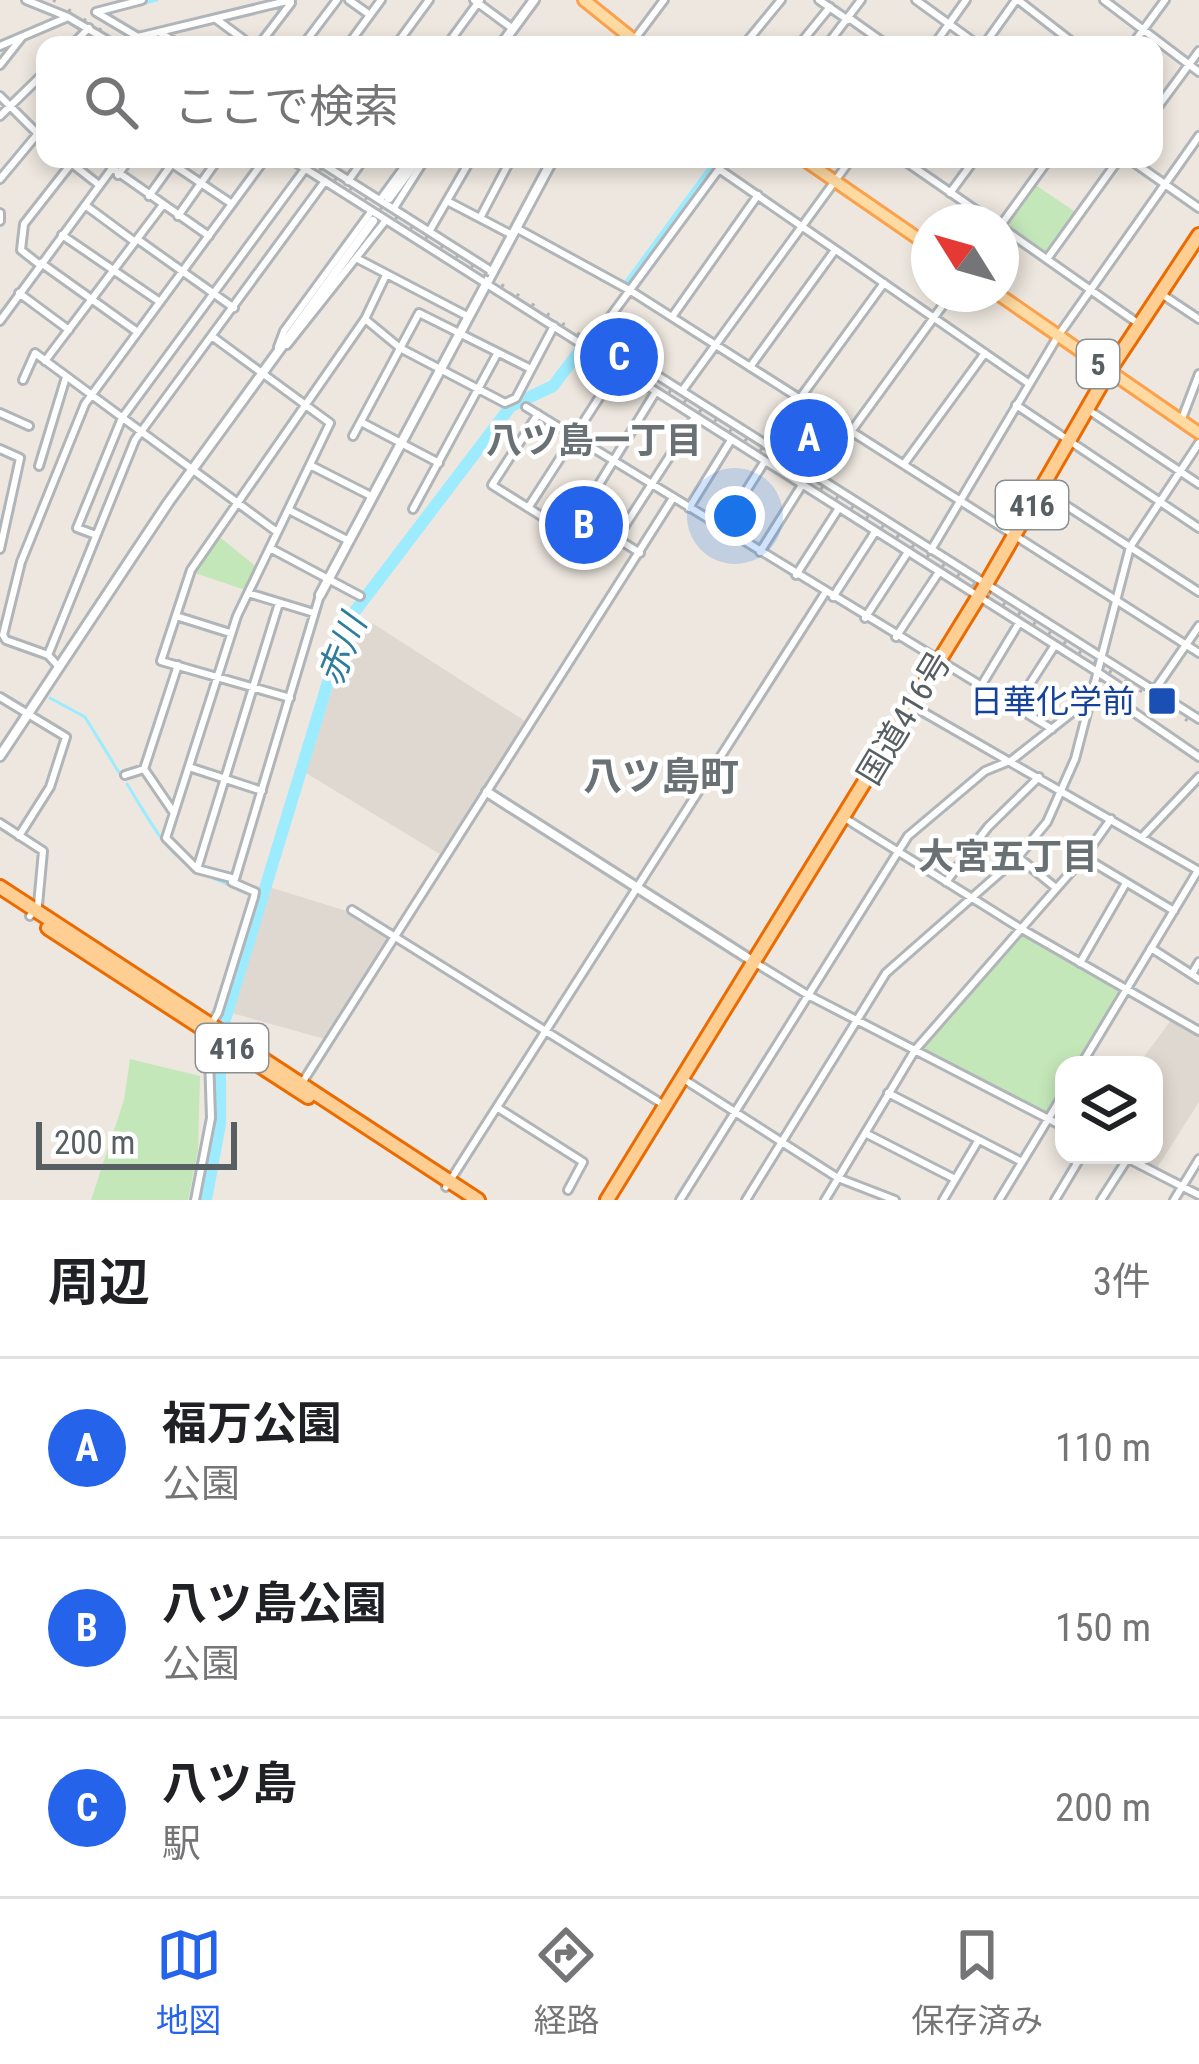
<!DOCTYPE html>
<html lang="ja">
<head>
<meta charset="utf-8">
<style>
	:root { --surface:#fff; --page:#f2f2f2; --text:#202124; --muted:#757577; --line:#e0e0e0; --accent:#2563eb }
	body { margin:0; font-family:"Roboto Condensed","Noto Sans JP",sans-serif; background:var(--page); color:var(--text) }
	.controls { position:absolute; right:36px; bottom:36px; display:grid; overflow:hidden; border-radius:24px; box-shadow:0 6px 18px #0003 }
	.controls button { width:108px; height:108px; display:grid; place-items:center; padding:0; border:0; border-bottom:3px solid var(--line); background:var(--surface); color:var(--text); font:60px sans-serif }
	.compass { position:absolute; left:911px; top:204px; width:108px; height:108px; border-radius:50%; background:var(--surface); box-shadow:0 6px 18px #0003; rotate:307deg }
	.scale { position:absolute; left:36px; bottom:30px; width:201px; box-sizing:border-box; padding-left:12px; border:6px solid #585f62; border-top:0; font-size:33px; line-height:42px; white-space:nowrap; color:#585f62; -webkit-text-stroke:9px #fff; paint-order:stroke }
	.you { position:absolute; left:735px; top:516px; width:42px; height:42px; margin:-30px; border:9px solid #fff; border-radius:50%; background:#1a73e8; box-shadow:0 0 0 18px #1a73e833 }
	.badge { display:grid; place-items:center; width:78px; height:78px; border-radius:50%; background:var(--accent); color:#fff; font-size:39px; font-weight:700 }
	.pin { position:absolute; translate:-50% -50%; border:6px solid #fff; box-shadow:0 3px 12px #0006 }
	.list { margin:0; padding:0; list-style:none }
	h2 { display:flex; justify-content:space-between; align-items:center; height:156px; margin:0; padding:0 48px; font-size:51px }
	h2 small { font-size:39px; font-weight:400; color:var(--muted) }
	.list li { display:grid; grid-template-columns:78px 1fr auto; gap:36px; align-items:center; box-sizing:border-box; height:180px; padding:0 48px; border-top:3px solid var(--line) }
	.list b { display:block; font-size:45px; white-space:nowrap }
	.list p { margin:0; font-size:39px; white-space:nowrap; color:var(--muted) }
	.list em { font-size:39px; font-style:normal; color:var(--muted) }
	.icon { flex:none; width:66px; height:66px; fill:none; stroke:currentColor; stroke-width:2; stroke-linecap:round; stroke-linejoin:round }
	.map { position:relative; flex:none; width:1199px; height:1200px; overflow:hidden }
	.search { position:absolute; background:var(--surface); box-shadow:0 6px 18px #0003; left:36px; right:36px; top:36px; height:132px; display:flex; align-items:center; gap:30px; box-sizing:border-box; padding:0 42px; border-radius:24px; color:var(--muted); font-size:45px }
	.sheet { height:696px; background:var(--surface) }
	nav { display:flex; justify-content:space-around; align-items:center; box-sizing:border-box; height:168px; border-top:3px solid var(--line); background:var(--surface); font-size:33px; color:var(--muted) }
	nav a { display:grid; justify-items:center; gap:6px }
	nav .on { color:var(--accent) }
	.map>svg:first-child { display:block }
</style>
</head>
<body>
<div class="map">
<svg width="1199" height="1200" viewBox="0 0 1199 1200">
	<rect width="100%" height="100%" fill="#ede7df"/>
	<path fill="#dfd8d0" d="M 361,616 L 525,721 L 443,856 L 306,773 L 349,635 Z
		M 269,887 L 350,912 L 361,924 L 365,922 L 389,940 L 325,1039 L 232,1013 Z
		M 1171,1020 L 1199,1036 L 1199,1102 L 1157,1168 L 1132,1155 L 1154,1155 L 1154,1065 L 1138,1065 Z"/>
	<path fill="#c4e7b9" d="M 1034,184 L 1077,213 L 1046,256 L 1003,227 Z
		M 800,398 L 851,431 L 818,477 L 766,445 Z
		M 216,534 L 258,568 L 245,590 L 192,572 Z
		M 1018,930 L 1122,991 L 1077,1065 L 1064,1065 L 1064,1087 L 1047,1114 L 920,1049 Z
		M 130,1059 L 200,1076 L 198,1150 L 188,1200 L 91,1200 L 124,1100 Z"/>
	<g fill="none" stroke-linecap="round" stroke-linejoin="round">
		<path stroke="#9debff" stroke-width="3" d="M 112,11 L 157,0
			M 847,14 L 856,0
			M 823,45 L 834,32
			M 50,698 L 85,717 L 120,774
			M 127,784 C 168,850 169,863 245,891
			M 260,896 L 262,897"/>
		<path stroke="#9debff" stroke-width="12" d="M 629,285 L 721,159
			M 224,1023 L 346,623 L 511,406 L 553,386 L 581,349
			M 206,1200 L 220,1124 L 220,1054"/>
		<defs>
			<path id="minor" d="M 26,0 L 68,17 L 115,45
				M 349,0 L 370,15
				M 474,0 L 513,29
				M 819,0 L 848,20
				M 916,0 L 978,45
				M 1018,0 L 1076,45
				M 1104,0 L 1199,72
				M 96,12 L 138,37 L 291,0
				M 96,12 L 142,0
				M 849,18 L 887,45
				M 216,19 L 251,45
				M 159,32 L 180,45
				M 265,38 L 275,45
				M 634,40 L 664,0
				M 72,45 L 89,28
				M 259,45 L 291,3
				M 303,45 L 337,0
				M 348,45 L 381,0
				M 396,45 L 429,0
				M 447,45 L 480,0
				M 744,45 L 781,0
				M 799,45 L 830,7
				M 827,45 L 861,0
				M 934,45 L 966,0
				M 984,45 L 1016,0
				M 1132,45 L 1165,0
				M 0,46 L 68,17
				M 0,65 L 22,37
				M 0,96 L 45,141
				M 1154,112 L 1199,51
				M 0,116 L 45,72
				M 66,159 L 99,185
				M 165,159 L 232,204
				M 290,159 L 1096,671 L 1126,691 L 1119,702 L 1199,757
				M 315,159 L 493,272
				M 902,159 L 993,222
				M 1129,159 L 1199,208
				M 112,168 L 209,236
				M 118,175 L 129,159
				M 0,179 L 45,125
				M 348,181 L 364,159
				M 950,193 L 975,159
				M 149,196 L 171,165
				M 380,200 L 410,159
				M 449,202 L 512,235
				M 85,205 L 135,242
				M 394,208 L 425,159
				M 0,213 L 0,221
				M 178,216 L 218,159
				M 480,218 L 511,159
				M 1001,225 L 1049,159
				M 1001,227 L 1139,324
				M 516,228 L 631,291 L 1199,653
				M 430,230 L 471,159
				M 62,235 L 160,302
				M 137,239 L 234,308
				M 356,258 L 469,317
				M 1047,259 L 1119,159
				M 41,263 L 136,331
				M 40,265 L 21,250 L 24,224 L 71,164
				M 19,293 L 69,330
				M 1163,295 L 1199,319
				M 672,317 L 758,195
				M 365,319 L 400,348 L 505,403 L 516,398 L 554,326
				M 0,321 L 119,159
				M 213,337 L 330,423 L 237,616 L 166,838 L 197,869 L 235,879 L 320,595
				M 287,345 L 386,220
				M 278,347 L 284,331 L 371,212
				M 45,361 L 162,206
				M 750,367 L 835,250
				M 23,380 L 35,353 L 277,532
				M 1028,383 L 719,169 L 599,332 L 600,339 L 1199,719
				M 682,391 L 851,159
				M 1016,405 L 1199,528
				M 526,407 L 1052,729
				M 1090,411 L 1199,484
				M 0,413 L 29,426
				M 538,414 L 492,485 L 565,531 L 571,530 L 655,393
				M 1181,421 L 1199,374
				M 361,422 L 439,463
				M 353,436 L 419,313 L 531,369
				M 766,445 L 884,283
				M 0,449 L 20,458 L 0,549
				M 904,464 L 985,353
				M 310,465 L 371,496
				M 39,466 L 66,377
				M 818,477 L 951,294
				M 1041,489 L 1199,592
				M 528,508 L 617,370
				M 689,508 L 731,440
				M 413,509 L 497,354
				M 289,510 L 349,541
				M 580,515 L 640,553
				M 722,529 L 765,461
				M 96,535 L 77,528 L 122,418 L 305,169
				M 617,538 L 695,417
				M 270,548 L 360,596
				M 931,550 L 1058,336 L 1199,136
				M 760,552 L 802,485
				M 796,575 L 839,508
				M 248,593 L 314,613
				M 833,597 L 875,532
				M 176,616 L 230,633
				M 865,618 L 908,552
				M 896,637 L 939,572
				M 48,655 L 6,640 L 3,635 L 21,562 L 85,404 L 265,159
				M 59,667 L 48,655 L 135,440 L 325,181
				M 981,686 L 1019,623
				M 1154,691 L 1199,626
				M 0,697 L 66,737 L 50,787 L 19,836
				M 290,698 L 161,661 L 191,570 L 365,319 L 386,275
				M 911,705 L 1199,871
				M 1015,707 L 1055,645
				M 189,767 L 262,791
				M 144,769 L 174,813
				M 125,775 L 144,769 L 178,665
				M 843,817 L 1020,928 L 1199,1031
				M 0,823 L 43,851 L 38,905 L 30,916
				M 1143,836 L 1199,777
				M 1018,857 L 1056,888
				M 1084,857 L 1174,911
				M 197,869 L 279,603
				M 946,882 L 988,827 L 1039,777
				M 352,910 L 664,1105
				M 1151,948 L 1199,979
				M 754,962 L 808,995 L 1064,1127
				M 1080,963 L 1126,883
				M 1192,974 L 1199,962
				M 211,1024 L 218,1013 L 254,897 L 255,892 L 232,882
				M 1081,1065 L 1197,872
				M 685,1080 L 838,1178 L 895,1200
				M 302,1083 L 673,498
				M 888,1093 L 1022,1162
				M 498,1108 L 583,1162 L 568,1190
				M 865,1133 L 955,1179
				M 1121,1155 L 1199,1195
				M 446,1187 L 825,593
				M 195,1200 L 211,1118 L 209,1056 L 213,1036
				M 680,1200 L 908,836 L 985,771 L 1012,760 L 1088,700
				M 746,1200 L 886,973 L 1018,857 L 1047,822 L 1075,759 L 1130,547 L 1199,443
				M 825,1200 L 915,1050 L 1084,857 L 1111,819
				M 943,1200 L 978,1141
				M 999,1200 L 1064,1093
				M 1055,1200 L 1082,1155
				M 1101,1200 L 1128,1158
				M 1174,1200 L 1199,1159"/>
			<path id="tertiary" d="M 501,45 L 534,0
				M 389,198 L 418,159
				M 320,595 L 553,159
				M 0,756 L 168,503 L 373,221
				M 487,792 L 754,962"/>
			<path id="primary" d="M 584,0 L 640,45
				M 803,159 L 929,246
				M 998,294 L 1199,433"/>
			<path id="trunk" d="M 0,887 L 478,1200
				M 48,928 L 308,1097
				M 607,1200 L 982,591 L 1109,371 L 1199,235"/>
		</defs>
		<use href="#minor" stroke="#b0b5b9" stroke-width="12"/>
		<use href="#tertiary" stroke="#b0b5b9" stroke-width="14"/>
		<use href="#primary" stroke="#fca049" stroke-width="16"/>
		<use href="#trunk" stroke="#ec6b00" stroke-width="18"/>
		<use href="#minor" stroke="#fff" stroke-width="6"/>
		<use href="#tertiary" stroke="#fff" stroke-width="8"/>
		<use href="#primary" stroke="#ffdaa2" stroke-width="10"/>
		<use href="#trunk" stroke="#ffce93" stroke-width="12"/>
		<path stroke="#b1b2b3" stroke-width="3" stroke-dasharray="3 15" stroke-linecap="butt" d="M 53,0 L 125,45
			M 304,159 L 1199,728"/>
	</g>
	<rect fill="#1a4fb4" stroke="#fff" stroke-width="4.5" x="1147" y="686" width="30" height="30" rx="6"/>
	<g text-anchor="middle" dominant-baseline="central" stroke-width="9" stroke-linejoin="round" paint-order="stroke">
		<g fill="#fff" stroke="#8a8f91" stroke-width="3">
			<rect x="1077" y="340" width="42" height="48" rx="9"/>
			<rect x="996" y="481" width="72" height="48" rx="9"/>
			<rect x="196" y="1024" width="72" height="48" rx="9"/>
		</g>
		<g font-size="30" font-weight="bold" fill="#585f62">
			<text x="1098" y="364">5</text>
			<text x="1032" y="505">416</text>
			<text x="232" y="1048">416</text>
		</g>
		<g font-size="33" fill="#164399" stroke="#fff" text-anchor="end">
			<text x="1135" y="701">日華化学前</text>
		</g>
		<g font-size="33" fill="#585f62" stroke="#fff">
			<text transform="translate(904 718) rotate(-59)">国道416号</text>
		</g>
		<g font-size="36" font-weight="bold" fill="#697174" stroke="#fff">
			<text x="594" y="441">八ツ島一丁目</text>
			<text x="1008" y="857">大宮五丁目</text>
		</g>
		<g font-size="36" font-style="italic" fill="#2e7d9c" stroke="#fff">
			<text transform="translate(342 650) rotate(-68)">赤川</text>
		</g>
		<g font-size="39" font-weight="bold" fill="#697174" stroke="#fff">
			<text x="661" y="777">八ツ島町</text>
		</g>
	</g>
</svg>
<div class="controls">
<button><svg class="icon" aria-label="layers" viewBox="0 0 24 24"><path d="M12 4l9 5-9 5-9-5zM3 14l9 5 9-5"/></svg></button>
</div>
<svg class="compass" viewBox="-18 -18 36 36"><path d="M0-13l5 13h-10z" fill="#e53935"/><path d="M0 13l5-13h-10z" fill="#757577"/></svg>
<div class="scale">200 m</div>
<div class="you"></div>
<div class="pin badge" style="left:809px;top:438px">A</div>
<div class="pin badge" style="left:584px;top:525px">B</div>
<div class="pin badge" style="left:619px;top:357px">C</div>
<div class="search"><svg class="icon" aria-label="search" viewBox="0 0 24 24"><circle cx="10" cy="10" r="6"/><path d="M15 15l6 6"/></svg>ここで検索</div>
</div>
<section class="sheet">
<h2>周辺<small>3件</small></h2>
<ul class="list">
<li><span class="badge">A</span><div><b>福万公園</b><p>公園</p></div><em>110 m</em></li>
<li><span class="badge">B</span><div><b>八ツ島公園</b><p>公園</p></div><em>150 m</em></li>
<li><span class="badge">C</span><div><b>八ツ島</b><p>駅</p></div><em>200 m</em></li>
</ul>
</section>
<nav>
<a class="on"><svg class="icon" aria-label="map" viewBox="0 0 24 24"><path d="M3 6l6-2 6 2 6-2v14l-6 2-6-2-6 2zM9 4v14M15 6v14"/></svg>地図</a>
<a><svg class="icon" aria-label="directions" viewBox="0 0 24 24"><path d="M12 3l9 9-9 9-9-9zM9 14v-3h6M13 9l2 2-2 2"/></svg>経路</a>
<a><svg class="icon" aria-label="saved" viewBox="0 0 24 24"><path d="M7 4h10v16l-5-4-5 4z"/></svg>保存済み</a>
</nav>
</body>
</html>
